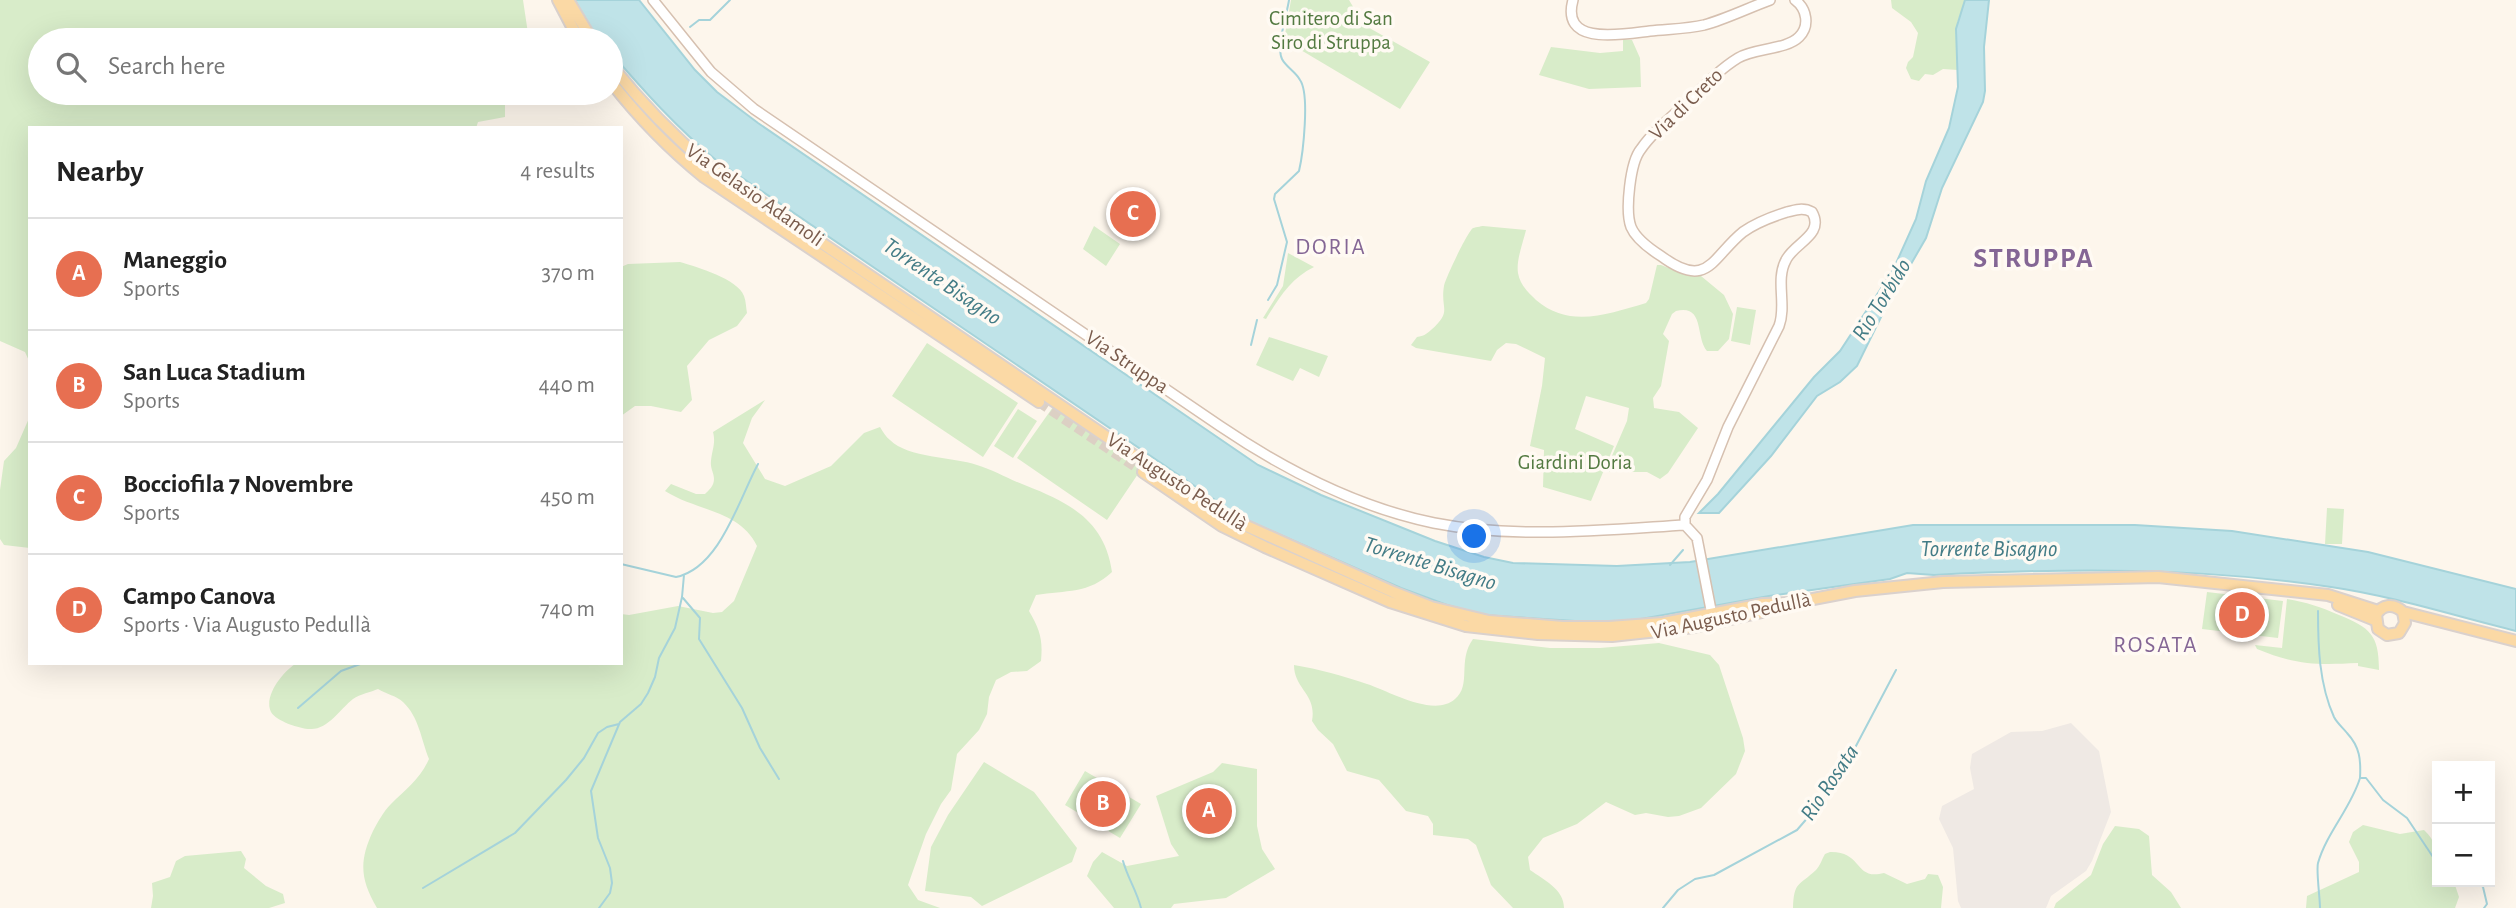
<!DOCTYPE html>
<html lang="en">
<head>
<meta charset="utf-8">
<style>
	:root { --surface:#fff; --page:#f6f6f6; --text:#222; --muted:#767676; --line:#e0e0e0; --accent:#e76f51 }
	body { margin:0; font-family:"Alegreya Sans",sans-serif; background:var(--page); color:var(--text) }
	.controls { position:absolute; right:21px; bottom:21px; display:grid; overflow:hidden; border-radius:0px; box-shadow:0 7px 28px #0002 }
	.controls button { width:63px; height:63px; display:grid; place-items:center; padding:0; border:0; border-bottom:2px solid var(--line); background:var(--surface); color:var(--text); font:35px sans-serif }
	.you { position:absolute; left:1475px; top:537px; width:24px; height:24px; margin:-18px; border:5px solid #fff; border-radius:50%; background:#1a73e8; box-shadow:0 0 0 10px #1a73e833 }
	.badge { display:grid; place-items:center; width:46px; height:46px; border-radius:50%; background:var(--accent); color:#fff; font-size:23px; font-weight:700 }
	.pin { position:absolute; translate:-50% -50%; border:4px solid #fff; box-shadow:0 2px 7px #0006 }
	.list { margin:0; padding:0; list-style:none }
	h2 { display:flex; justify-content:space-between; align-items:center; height:91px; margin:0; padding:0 28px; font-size:30px }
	h2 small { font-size:23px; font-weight:400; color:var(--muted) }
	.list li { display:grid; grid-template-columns:46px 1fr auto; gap:21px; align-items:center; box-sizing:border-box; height:112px; padding:0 28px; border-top:2px solid var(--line) }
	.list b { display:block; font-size:26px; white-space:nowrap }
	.list p { margin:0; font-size:23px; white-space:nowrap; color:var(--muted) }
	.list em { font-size:23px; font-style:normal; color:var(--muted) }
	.icon { flex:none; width:38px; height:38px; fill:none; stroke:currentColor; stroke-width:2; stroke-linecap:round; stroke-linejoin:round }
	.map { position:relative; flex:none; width:2516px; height:908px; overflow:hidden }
	.search { position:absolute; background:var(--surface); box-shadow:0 7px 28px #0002; left:28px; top:28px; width:595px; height:77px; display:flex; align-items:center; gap:18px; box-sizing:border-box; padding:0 24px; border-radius:38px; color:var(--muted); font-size:26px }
	.panel { position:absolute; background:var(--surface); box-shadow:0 7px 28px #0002; left:28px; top:126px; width:595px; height:539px; border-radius:0px }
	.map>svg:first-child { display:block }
</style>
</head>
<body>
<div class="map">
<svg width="2516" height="908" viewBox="0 0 2516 908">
	<rect width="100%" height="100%" fill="#fdf6ec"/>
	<path fill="#efe9e4" d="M 2071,723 L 2099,751 L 2111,812 L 2092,861 L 2086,871 L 2051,896 L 2046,908 L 1961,908 L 1958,901 L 1953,848 L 1939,819 L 1942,806 L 1974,789 L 1970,768 L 1972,754 L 2011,732 L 2042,731 Z"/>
	<path fill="#d8ecc9" d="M 0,0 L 523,0 L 529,40 L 40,40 L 40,93 L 505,93 L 505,117 L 478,122 L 476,128 L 30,128 L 30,363 L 25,352 L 0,341 Z
		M 1291,0 L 1349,0 L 1364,25 L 1430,62 L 1400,109 L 1284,40 Z
		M 1891,0 L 1965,0 L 1957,23 L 1958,70 L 1943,69 L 1933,75 L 1925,74 L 1919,81 L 1911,79 L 1906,68 L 1908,62 L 1913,57 L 1918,33 L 1911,22 L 1892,8 Z
		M 1623,39 L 1632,40 L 1640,58 L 1641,87 L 1589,89 L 1539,75 L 1551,47 L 1600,53 L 1623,51 Z
		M 1131,192 L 1136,193 L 1157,208 L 1133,236 L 1109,219 Z
		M 1094,226 L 1120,244 L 1106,266 L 1083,249 Z
		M 1483,226 L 1526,230 C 1523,243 1516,260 1518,273 C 1520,285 1528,292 1536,300 C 1570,329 1608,314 1646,303 L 1649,299 L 1657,265 L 1661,265 L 1684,274 L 1701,276 L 1724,295 L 1733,314 L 1729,339 L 1718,351 L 1707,351 C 1695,337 1705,304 1676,311 L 1672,314 L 1663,334 L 1669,341 L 1661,386 L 1653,398 L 1654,408 L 1679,412 L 1698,428 L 1668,473 L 1660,479 L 1647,472 L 1605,472 L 1627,421 L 1629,408 L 1586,396 L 1575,429 L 1614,446 L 1591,501 L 1543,487 L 1544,450 L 1530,446 L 1542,386 L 1545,358 L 1516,344 L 1506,343 L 1497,350 L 1491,361 L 1416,348 L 1411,345 L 1417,337 C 1424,336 1426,334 1431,330 C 1453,311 1440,309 1444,286 C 1445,279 1468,231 1473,228 C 1473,228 1482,226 1483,226 Z
		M 1288,253 L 1314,267 C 1291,278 1279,298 1266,319 L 1263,318 L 1283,286 Z
		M 680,262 C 697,267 738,279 744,296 C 746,301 746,308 747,313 L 737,326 L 709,340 L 687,366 L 692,400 L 681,412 L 651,406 L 635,406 L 621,416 L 621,267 L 628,264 Z
		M 1737,307 L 1756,310 L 1750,345 L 1731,341 Z
		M 1269,337 L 1328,356 L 1319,377 L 1300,368 L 1293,381 L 1256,365 Z
		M 927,343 L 1018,403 L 983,457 L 892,396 Z
		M 765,400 L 752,418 L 743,443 L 765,479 L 785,486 L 831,466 L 864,433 L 880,427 C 883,432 886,437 890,440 C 908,458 953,457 977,465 C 994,470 1010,480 1027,486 C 1070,503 1105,521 1112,572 C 1089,594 1066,590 1036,595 L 1029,611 C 1040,630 1043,639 1041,661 L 1027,671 L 1011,672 L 996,680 L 989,697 L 987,714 L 979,730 L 957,754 L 951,790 L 941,804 L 926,834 L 908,885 L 918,900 L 940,908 L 377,908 C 360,879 359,861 373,831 C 378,822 383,812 391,804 C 406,789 420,779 429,759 C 421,739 419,717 403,702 C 397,696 386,694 378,689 C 371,692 360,694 353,699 C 340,709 328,730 310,729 C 300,729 276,721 271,712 C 263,696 284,670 297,663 L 621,663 L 621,614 L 629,615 L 678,606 L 713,613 L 722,612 L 734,601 L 757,546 C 740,510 696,511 665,491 L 671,484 L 696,494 L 705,494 C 709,490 714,486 714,479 C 714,473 710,468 711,461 C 712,450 716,443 713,432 Z
		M 1053,407 L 1142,468 L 1107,520 L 1017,458 Z
		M 1018,409 L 1037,421 L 1013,458 L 994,446 Z
		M 30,416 L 30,548 L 4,545 L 0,539 L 0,490 L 4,461 L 16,448 Z
		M 2327,508 L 2344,509 L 2342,544 L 2325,544 Z
		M 2207,592 L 2283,601 L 2278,638 L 2202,629 Z
		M 2287,599 C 2306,602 2321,607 2339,615 C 2370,628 2379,634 2379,670 L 2358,666 L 2358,663 C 2316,665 2296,665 2257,649 L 2255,645 L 2282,648 Z
		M 1473,639 L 1550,648 L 1600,648 L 1659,643 L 1710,655 L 1719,665 L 1743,738 L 1745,751 L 1736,774 L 1701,808 L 1679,816 L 1668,817 L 1646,813 L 1635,815 L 1606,802 L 1577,824 L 1543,838 L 1528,857 L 1530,870 C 1544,880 1564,889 1564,908 L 1513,908 L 1491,885 L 1476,845 L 1468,839 L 1433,835 L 1433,824 L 1428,816 L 1406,811 L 1379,780 L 1347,771 L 1333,744 L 1318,730 L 1312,721 C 1317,694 1294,689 1294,665 C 1319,669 1343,676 1367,684 C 1389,691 1434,718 1455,699 C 1472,685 1457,661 1473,639 Z
		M 984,762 L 1034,792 L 1077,848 L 1072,862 L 982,906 L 971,897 L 925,891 L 931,847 L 948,815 Z
		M 1222,763 L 1257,769 L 1257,826 L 1262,849 L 1275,869 L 1226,898 L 1174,904 L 1171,908 L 1114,908 L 1087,876 L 1093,862 L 1102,852 L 1127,866 L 1179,856 L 1171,844 L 1156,796 L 1213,772 Z
		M 1085,771 L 1141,804 L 1120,838 L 1065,805 Z
		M 2363,825 L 2400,834 L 2424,830 C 2441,846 2437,860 2437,882 L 2454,882 L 2459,897 L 2455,908 L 2306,908 L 2307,896 L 2359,872 L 2359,862 L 2349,842 L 2353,832 Z
		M 2115,826 L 2139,829 L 2149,836 L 2152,875 L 2171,892 L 2181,908 L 2054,908 L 2056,903 L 2091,875 L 2103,844 Z
		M 241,851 L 246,859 L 244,868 L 266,886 L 283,894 L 285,903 L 269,908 L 151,908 L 153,896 L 152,883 L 170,877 L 176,861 L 185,856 Z
		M 1830,852 C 1863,851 1854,881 1884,873 L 1907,884 L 1925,879 L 1928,874 L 1938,875 L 1943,887 L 1941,908 L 1793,908 C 1794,881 1799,886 1816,870 C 1820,866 1822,859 1825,854 Z"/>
	<path fill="#bfe3e8" stroke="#a5d3da" stroke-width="2" d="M 575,0 L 639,0 L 695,70 L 717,92 L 758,123 L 1258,465 L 1321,495 L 1435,541 L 1484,557 L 1513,563 L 1617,566 L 1690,562 L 1913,525 L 2135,525 L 2232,531 L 2368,552 L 2516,589 L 2516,631 C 2455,616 2393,596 2331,587 C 2200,567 2065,568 1934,575 L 1907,573 L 1890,579 L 1769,596 L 1630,621 L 1575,621 L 1483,615 L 1447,605 L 1401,588 L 1253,523 L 1230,510 L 716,160 C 677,128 644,91 611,53 L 611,40 L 600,40 L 597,37 L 583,17 Z
		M 1965,0 L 1989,0 L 1984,47 L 1985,91 L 1983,102 L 1942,188 L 1926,238 L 1884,311 L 1857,366 L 1840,382 L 1817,396 L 1771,456 L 1719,513 L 1699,513 L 1718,494 L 1814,377 L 1840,351 L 1893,270 L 1916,219 L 1926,181 L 1949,128 L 1958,87 L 1956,29 Z"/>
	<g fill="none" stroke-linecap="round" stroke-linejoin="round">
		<path stroke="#a5d3da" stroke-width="2" d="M 690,27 L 699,20 L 710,20 L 730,0
			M 1268,300 L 1277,285 L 1287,242 L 1274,199 L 1275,194 L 1299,171 C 1303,154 1310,94 1300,80 C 1296,72 1286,67 1282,59 C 1276,47 1287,14 1289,0
			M 1251,345 L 1257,320
			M 621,564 L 676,577 C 720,568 739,499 758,464
			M 1670,565 L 1683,550
			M 683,598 L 700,618 L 699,639 L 742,708 L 760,748 L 779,779
			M 2318,611 C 2318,646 2319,684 2334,717 C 2337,723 2343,728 2347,733 C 2360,747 2361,760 2360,778 L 2366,778 L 2383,800 L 2407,818 L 2437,863
			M 298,708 L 341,671 L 363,663
			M 1123,861 C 1128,879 1136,889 1141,908
			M 2477,882 L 2483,887 L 2487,904 L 2484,908
			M 423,888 L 515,833 L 566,780 L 584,758 L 598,733 L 607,727 L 619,724
			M 599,908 L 610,893 L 612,883 L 610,868 L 598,838 L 591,791 L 620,722 L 641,704 L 648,693 L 655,677 L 659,658 L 675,628 L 682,597 L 684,575
			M 1663,908 L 1678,890 L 1695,879 L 1714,875 L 1797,830 L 1816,808 L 1847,763 L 1896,670
			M 2320,908 C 2320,898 2316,870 2318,863 C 2327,832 2351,808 2360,778"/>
		<path stroke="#dcd0c4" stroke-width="10" stroke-dasharray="10 5" stroke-linecap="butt" d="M 1039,402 L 1143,472"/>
		<defs>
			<path id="secondary" d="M 653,0 L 711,72 L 754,109 L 1220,426 C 1285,470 1356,507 1434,523 C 1515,539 1603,530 1685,525
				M 1573,0 C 1560,47 1624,34 1650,31 C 1668,29 1687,29 1704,25 C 1726,19 1748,8 1770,0
				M 1685,525 L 1685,517 L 1707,480 L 1728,427 L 1779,326 C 1787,305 1775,280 1786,260 C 1794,243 1825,235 1812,212 C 1803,207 1796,210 1787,212 C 1771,217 1757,222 1743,232 C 1712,257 1708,291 1661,256 C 1650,249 1636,239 1631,227 C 1625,211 1630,162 1641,149 C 1654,130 1674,115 1690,100 C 1705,85 1720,69 1738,58 C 1754,48 1786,50 1799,37 C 1810,26 1807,9 1795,0
				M 1685,525 L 1697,538 L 1712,615"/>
			<path id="primary" d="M 558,0 L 579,40
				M 568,0 L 592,40
				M 611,65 C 642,104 672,135 710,167 L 1220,514 L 1393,592 L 1431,607 L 1489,621 L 1563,627 L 1609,627 L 1663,623 L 1763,604 L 1791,603
				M 611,82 C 639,118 668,148 704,177 L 1039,402
				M 1143,472 L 1222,526 L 1265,547 L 1390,602 L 1466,626 L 1538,634 L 1612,636 L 1694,627 L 1762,612
				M 1787,604 L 1855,591 L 1943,582 L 2158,577 L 2328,595 L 2378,611
				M 2338,605 L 2375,620
				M 2403,612 L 2405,623 L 2399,633 L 2387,635 L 2378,629 L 2376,615 C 2382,604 2394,603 2403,612 L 2516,641"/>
		</defs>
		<use href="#secondary" stroke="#d6c0b0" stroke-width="12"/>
		<use href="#primary" stroke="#dad1cd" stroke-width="14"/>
		<use href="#secondary" stroke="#fff" stroke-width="9"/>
		<use href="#primary" stroke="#fbd9a5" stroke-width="10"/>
	</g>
	<g text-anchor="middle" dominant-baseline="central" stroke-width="7" stroke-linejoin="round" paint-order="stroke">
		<g font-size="21" fill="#537a41" stroke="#fffaf3">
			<text x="1331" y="18">Cimitero di San<tspan x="1331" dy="24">Siro di Struppa</tspan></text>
			<text x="1575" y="462">Giardini Doria</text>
		</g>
		<g font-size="21" fill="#7a5c4d" stroke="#fffaf3">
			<text transform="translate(1686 104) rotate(-44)">Via di Creto</text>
			<text transform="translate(755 195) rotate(35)">Via Gelasio Adamoli</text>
			<text transform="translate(1127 362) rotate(34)">Via Struppa</text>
			<text transform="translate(1177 482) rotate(33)">Via Augusto Pedullà</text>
			<text transform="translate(1731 616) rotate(-12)">Via Augusto Pedullà</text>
		</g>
		<g font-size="23" letter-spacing="2" fill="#846695" stroke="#fffaf3">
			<text x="1331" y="247">DORIA</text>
			<text x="2156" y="645">ROSATA</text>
		</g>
		<g font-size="23" font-style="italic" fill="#437c86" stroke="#fffaf3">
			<text transform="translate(942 282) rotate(34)">Torrente Bisagno</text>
			<text transform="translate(1882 300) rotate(-58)">Rio Torbido</text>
			<text x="1989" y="549">Torrente Bisagno</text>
			<text transform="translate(1430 564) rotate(17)">Torrente Bisagno</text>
			<text transform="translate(1830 783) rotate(-56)">Rio Rosata</text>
		</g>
		<g font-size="28" font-weight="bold" letter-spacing="2" fill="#846695" stroke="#fffaf3">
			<text x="2034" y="259">STRUPPA</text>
		</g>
	</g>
</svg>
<div class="controls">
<button>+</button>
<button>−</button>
</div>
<div class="you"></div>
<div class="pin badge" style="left:1209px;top:811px">A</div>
<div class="pin badge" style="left:1103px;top:804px">B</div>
<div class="pin badge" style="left:1133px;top:214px">C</div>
<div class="pin badge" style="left:2242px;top:615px">D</div>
<div class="search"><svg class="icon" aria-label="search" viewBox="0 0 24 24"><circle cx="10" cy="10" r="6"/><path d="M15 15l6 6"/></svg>Search here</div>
<section class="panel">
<h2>Nearby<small>4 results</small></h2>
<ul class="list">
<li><span class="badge">A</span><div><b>Maneggio</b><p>Sports</p></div><em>370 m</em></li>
<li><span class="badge">B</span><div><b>San Luca Stadium</b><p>Sports</p></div><em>440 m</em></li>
<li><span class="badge">C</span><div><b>Bocciofila 7 Novembre</b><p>Sports</p></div><em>450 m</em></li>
<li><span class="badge">D</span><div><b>Campo Canova</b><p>Sports · Via Augusto Pedullà</p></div><em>740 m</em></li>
</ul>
</section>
</div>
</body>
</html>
